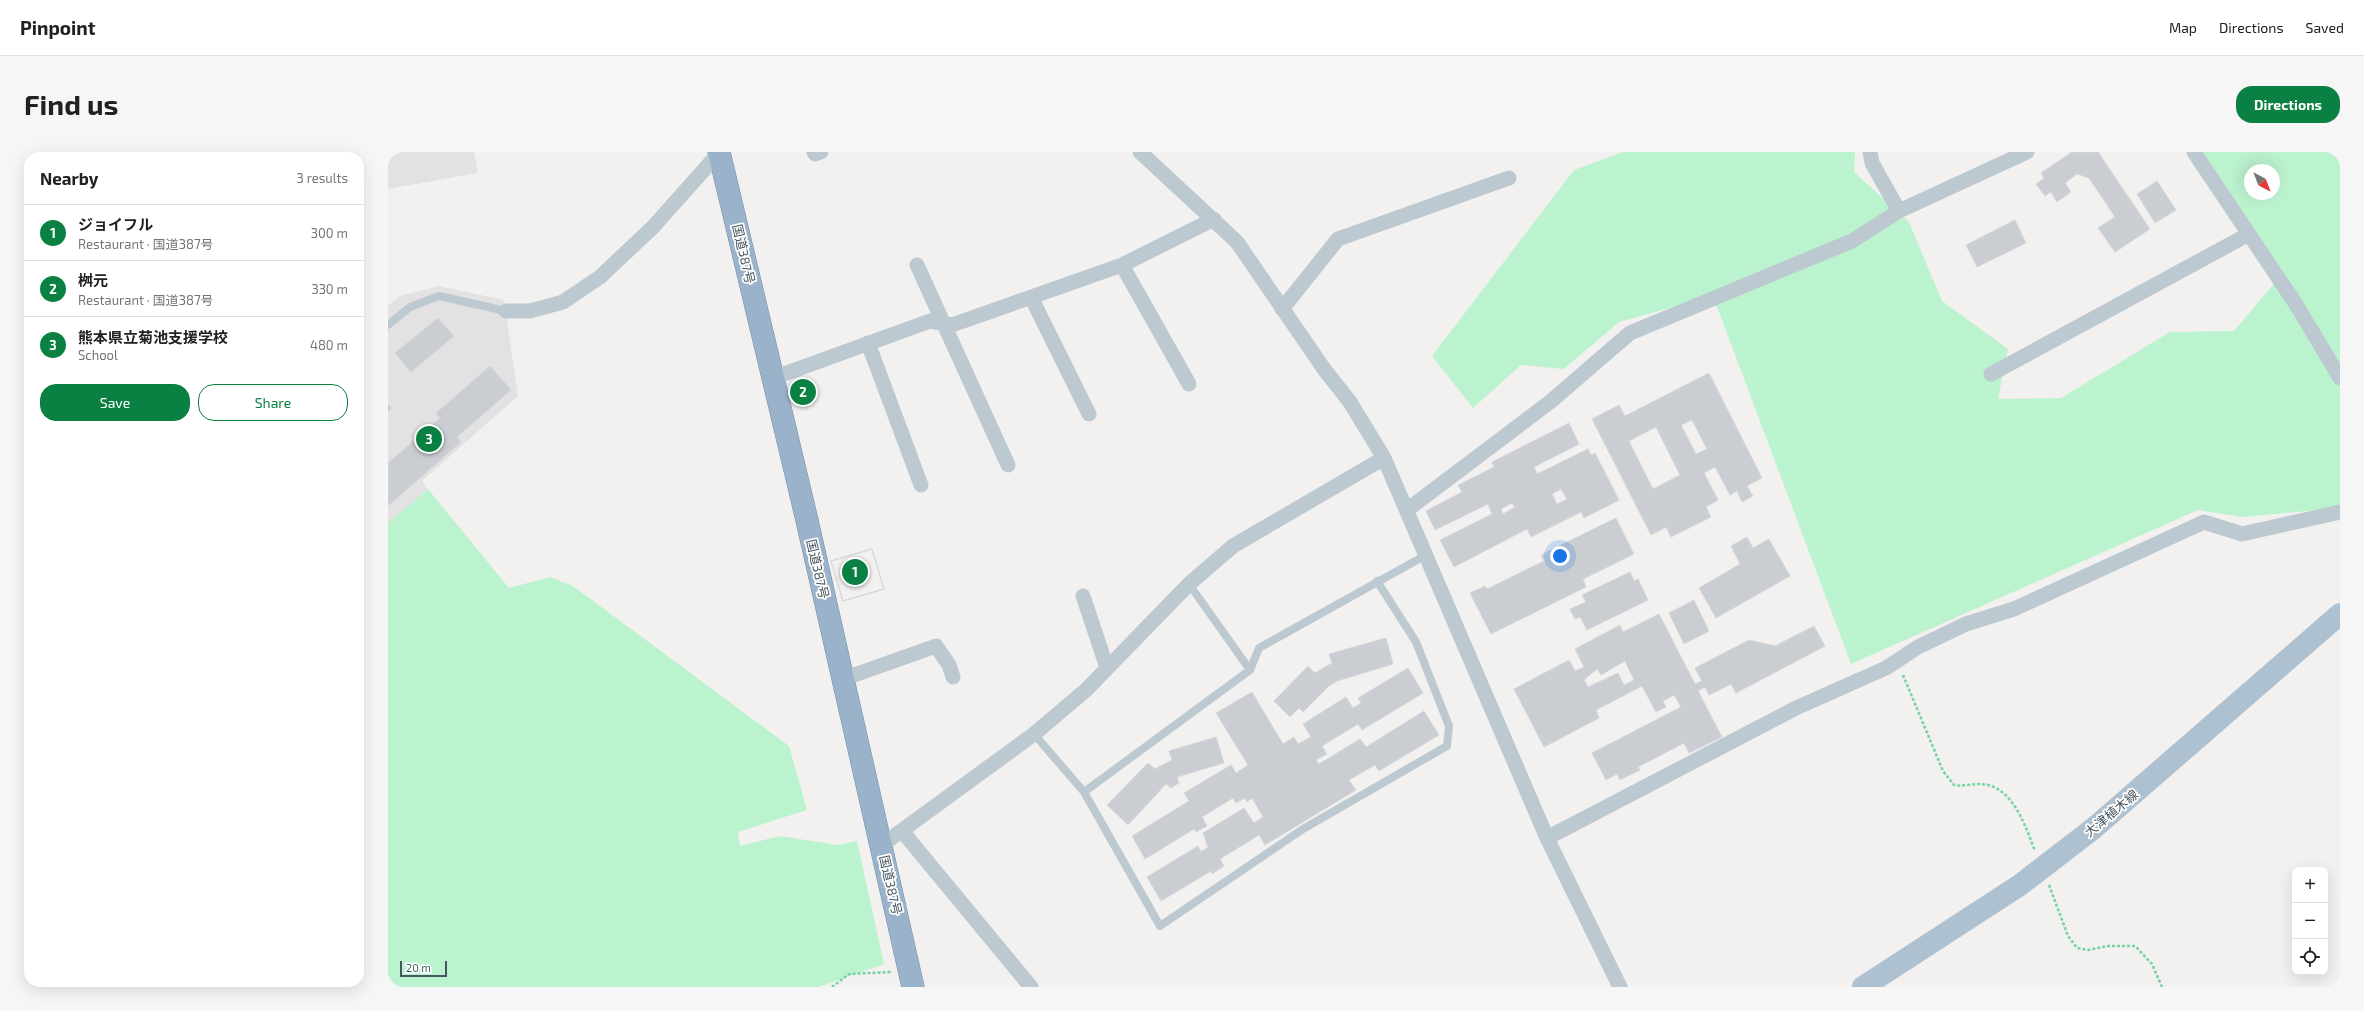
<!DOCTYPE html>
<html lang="en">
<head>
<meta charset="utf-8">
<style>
	:root { --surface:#fff; --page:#f6f6f6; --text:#202124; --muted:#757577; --line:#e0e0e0; --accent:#0b8043 }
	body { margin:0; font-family:"Exo 2","Noto Sans JP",sans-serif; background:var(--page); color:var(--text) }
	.controls { position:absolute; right:12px; bottom:12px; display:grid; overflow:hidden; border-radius:8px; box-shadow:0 4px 16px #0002 }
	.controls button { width:36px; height:36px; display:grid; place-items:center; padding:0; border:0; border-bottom:1px solid var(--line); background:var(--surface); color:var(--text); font:20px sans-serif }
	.compass { position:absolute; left:1856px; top:12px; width:36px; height:36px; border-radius:50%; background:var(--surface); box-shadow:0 4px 16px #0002; rotate:138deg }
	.scale { position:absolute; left:12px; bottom:10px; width:47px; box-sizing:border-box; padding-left:4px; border:2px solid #475560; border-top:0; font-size:11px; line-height:14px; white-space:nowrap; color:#475560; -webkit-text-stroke:3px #fff; paint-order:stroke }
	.you { position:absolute; left:1172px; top:404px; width:14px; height:14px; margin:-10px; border:3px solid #fff; border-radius:50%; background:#1a73e8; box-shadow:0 0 0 6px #1a73e833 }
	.badge { display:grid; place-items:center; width:26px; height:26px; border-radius:50%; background:var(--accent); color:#fff; font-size:13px; font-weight:700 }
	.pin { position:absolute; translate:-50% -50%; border:2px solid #fff; box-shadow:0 1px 4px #0006 }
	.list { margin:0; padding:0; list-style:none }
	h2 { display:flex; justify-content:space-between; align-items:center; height:52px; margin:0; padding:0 16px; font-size:17px }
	h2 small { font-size:13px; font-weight:400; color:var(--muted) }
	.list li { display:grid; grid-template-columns:26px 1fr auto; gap:12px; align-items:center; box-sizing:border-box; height:56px; padding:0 16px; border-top:1px solid var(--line) }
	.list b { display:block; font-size:15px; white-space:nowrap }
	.list p { margin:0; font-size:13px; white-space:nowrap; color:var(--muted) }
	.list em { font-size:13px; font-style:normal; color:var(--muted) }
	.actions { display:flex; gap:8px; padding:12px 16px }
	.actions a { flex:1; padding:9px 0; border:1px solid var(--accent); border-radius:16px; text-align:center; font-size:14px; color:var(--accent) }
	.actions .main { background:var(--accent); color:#fff }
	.icon { flex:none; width:22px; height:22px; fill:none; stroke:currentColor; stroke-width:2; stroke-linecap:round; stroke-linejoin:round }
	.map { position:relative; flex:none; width:1952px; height:835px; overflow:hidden; border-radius:16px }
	header { display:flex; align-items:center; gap:24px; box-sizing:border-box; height:56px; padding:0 20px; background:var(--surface); border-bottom:1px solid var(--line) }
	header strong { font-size:19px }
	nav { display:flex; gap:22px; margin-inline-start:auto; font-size:14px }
	.intro { display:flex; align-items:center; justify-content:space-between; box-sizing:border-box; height:96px; padding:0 24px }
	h1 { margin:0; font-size:28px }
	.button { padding:10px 18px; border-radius:16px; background:var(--accent); color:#fff; font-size:14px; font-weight:700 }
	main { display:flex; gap:24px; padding:0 24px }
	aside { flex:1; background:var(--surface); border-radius:16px; box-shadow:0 4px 16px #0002 }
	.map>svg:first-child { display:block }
</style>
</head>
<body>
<header>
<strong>Pinpoint</strong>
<nav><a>Map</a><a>Directions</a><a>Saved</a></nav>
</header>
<div class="intro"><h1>Find us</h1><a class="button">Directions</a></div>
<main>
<aside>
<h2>Nearby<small>3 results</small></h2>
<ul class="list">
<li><span class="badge">1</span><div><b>ジョイフル</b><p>Restaurant · 国道387号</p></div><em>300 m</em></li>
<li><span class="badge">2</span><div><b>桝元</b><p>Restaurant · 国道387号</p></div><em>330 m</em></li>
<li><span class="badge">3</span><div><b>熊本県立菊池支援学校</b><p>School</p></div><em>480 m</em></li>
</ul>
<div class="actions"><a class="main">Save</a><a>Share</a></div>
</aside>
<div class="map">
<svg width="1952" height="835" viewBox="0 0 1952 835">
	<rect width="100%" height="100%" fill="#f3f0f0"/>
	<path fill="#e4e1e2" d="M 0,0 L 86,0 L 90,21 L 0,37 Z
		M 51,134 L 116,148 L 130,244 L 34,329 L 40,337 L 0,371 L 0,154 L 12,144 Z"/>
	<path fill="#bcf3cf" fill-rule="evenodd" d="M 1235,0 L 1467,0 L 1466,20 L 1521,70 L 1554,149 L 1620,197 L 1610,247 L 1673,246 L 1782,180 L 1846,179 L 1895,121 L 1815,0 L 1952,0 L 1952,356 L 1854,365 L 1810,358 L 1463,512 L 1325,144 L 1231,170 L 1176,217 L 1133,213 L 1085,256 L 1044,204 L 1186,18 ZM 1862,18 L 1886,18 L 1886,42 L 1862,42 Z
		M 40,337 L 121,436 L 162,425 L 185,434 L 401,594 L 419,658 L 350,680 L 352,694 L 392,684 L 450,693 L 469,689 L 496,812 L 430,835 L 0,835 L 0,371 Z"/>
	<path fill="#caced3" stroke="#d4d7dc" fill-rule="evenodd" d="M 1684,0 L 1710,0 L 1762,77 L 1727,100 L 1710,76 L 1727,65 L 1701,26 L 1689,22 L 1677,31 L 1683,40 L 1669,50 L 1663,40 L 1657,44 L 1648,32 L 1656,26 L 1653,21 Z
		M 1769,29 L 1788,58 L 1767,71 L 1749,42 Z
		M 1627,68 L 1638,91 L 1589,115 L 1578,93 Z
		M 50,166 L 66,184 L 23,220 L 7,201 Z
		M 102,214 L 123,238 L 69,285 L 73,290 L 0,354 L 0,311 L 52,266 L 48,261 Z
		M 1321,221 L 1374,326 L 1359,334 L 1365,344 L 1354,350 L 1349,339 L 1342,343 L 1327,315 L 1316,321 L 1330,348 L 1318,355 L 1323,365 L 1283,385 L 1278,375 L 1263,383 L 1204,267 L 1231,253 L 1237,264 ZM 1304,268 L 1319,297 L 1308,302 L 1293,273 ZM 1268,275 L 1292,323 L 1265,337 L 1241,289 Z
		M 0,252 L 4,256 L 0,260 Z
		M 1181,271 L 1191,292 L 1146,315 L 1149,322 L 1200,297 L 1203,303 L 1207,301 L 1231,348 L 1196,366 L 1193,360 L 1143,385 L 1139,377 L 1066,415 L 1052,388 L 1104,362 L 1100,352 L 1047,378 L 1038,359 L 1074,340 L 1070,333 L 1106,315 L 1104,310 ZM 1173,337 L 1179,347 L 1169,352 L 1164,342 ZM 1124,351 L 1127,355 L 1115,362 L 1113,357 Z
		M 1228,366 L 1246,402 L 1195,427 L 1198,435 L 1103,482 L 1082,441 L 1097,434 L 1099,437 L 1156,409 L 1153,403 Z
		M 1359,385 L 1365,396 L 1381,387 L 1402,424 L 1328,466 L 1311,436 L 1352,412 L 1343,394 Z
		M 484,397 L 496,437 L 455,449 L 443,409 Z
		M 484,397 L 496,437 L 455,449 L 443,409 Z
		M 1242,420 L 1246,429 L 1250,427 L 1260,448 L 1199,478 L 1192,465 L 1187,467 L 1182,457 L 1198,450 L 1194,443 Z
		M 1306,448 L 1321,479 L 1296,492 L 1281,461 Z
		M 1271,462 L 1307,532 L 1314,529 L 1307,516 L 1361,488 L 1387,494 L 1426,474 L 1437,494 L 1348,541 L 1343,532 L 1321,543 L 1317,535 L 1310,539 L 1334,585 L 1301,601 L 1296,591 L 1250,615 L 1252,618 L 1232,628 L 1229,622 L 1218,628 L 1204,601 L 1293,555 L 1286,543 L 1275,549 L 1278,555 L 1268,560 L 1254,534 L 1208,558 L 1211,566 L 1156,595 L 1126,537 L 1181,508 L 1187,519 L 1196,515 L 1187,497 L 1232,473 L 1235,480 ZM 1237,509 L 1246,528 L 1236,533 L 1230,521 L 1200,535 L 1196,528 L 1209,517 L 1213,523 Z
		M 998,486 L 1005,512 L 949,529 L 941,534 L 915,560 L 911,556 L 902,565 L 886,549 L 920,514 L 927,521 L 944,511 L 941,502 Z
		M 1020,516 L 1035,541 L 974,578 L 970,572 L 934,594 L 939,602 L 928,608 L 931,612 L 972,587 L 978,595 L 1036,559 L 1051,583 L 991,619 L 987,613 L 961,628 L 968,638 L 877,693 L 871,683 L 832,707 L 836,714 L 824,722 L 823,719 L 773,749 L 759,725 L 810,694 L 813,700 L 820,695 L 815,681 L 856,656 L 866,671 L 875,665 L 864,646 L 859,650 L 857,646 L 848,651 L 845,646 L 814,665 L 819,674 L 808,680 L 806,677 L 757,707 L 744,684 L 801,649 L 796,641 L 843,613 L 848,621 L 860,613 L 828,561 L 864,540 L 895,592 L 906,585 L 910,592 L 923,585 L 915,572 L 958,545 L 965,556 L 973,551 L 970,546 Z
		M 828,585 L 836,611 L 789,625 L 791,631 L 783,636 L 778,632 L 740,673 L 719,653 L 760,611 L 767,617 L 784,608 L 781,599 Z"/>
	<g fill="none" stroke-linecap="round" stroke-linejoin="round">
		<defs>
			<path id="trunk" d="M 331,0 L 418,364 L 525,835"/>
		</defs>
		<use href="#trunk" stroke="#7090ae" stroke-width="23"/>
		<path stroke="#72d4a0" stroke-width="2.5" stroke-dasharray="3 2" stroke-linecap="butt" d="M 1515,523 L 1555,619 L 1566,633 C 1578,635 1588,630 1600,633 C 1627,640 1638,676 1647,699
			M 1661,733 L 1680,784 L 1689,796 L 1700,798 L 1720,794 L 1747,794 L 1764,812 L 1774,835
			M 444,835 L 461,822 L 503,820"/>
		<path stroke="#bdc9d1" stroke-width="8" d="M 0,173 L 22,155 L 51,144 L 118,159
			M 801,432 L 862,518
			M 646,582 L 696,640 L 772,774 L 915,677 L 1059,594 L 1061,574 L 1028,490 L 989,429
			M 696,640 L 862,518 L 871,496 L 1038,403"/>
		<path stroke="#bdc9d1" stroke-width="15" d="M 426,0 L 427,2 L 433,0
			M 752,0 L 849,90 L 936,217 L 962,250 L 996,306 L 1159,686 L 1232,835
			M 1482,0 L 1484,11 L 1511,59
			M 1806,0 L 1909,154 L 1952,226
			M 529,113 L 620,313
			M 734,113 L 801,232
			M 643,145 L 701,262
			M 894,157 L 950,87 L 1121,26
			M 118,159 L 142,159 L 175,150 L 212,125 L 265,75 L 331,1
			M 480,191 L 533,333
			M 1603,222 L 1861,82
			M 385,226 L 542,169 L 564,173 L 734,113 L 826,67
			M 1019,358 L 1162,250 L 1242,181 L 1464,89 L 1511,59 L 1639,0
			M 695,444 L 719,516
			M 455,527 L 548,494 L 561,513 L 565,525
			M 514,679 L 643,835
			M 1159,686 L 1408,556 L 1498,516 L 1530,495 L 1578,472 L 1626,457 L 1816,370 L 1854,382 L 1952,360
			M 494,693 L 646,582 L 698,538 L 801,432 L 845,394 L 996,306"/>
		<path stroke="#aec1d1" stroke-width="22" d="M 1475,835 L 1632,733 L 1706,676 L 1952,462"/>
		<use href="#trunk" stroke="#9ab3ca" stroke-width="22"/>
	</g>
	<g text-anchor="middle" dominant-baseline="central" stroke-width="3.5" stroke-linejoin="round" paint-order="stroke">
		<g font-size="13" fill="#475560" stroke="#fff">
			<text transform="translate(356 102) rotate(77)">国道387号</text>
			<text transform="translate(430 417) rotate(77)">国道387号</text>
			<text transform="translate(1723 661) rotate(-40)">大津植木線</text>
			<text transform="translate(503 733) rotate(77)">国道387号</text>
		</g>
	</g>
</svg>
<div class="controls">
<button>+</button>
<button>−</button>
<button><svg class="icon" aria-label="locate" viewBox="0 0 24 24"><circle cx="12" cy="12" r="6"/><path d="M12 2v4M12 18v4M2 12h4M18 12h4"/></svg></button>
</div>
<svg class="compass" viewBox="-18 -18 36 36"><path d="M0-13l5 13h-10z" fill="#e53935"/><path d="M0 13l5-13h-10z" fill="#757577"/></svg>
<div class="scale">20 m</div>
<div class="you"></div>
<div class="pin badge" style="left:467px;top:420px">1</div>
<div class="pin badge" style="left:415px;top:240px">2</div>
<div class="pin badge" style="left:41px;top:287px">3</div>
</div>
</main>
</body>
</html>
